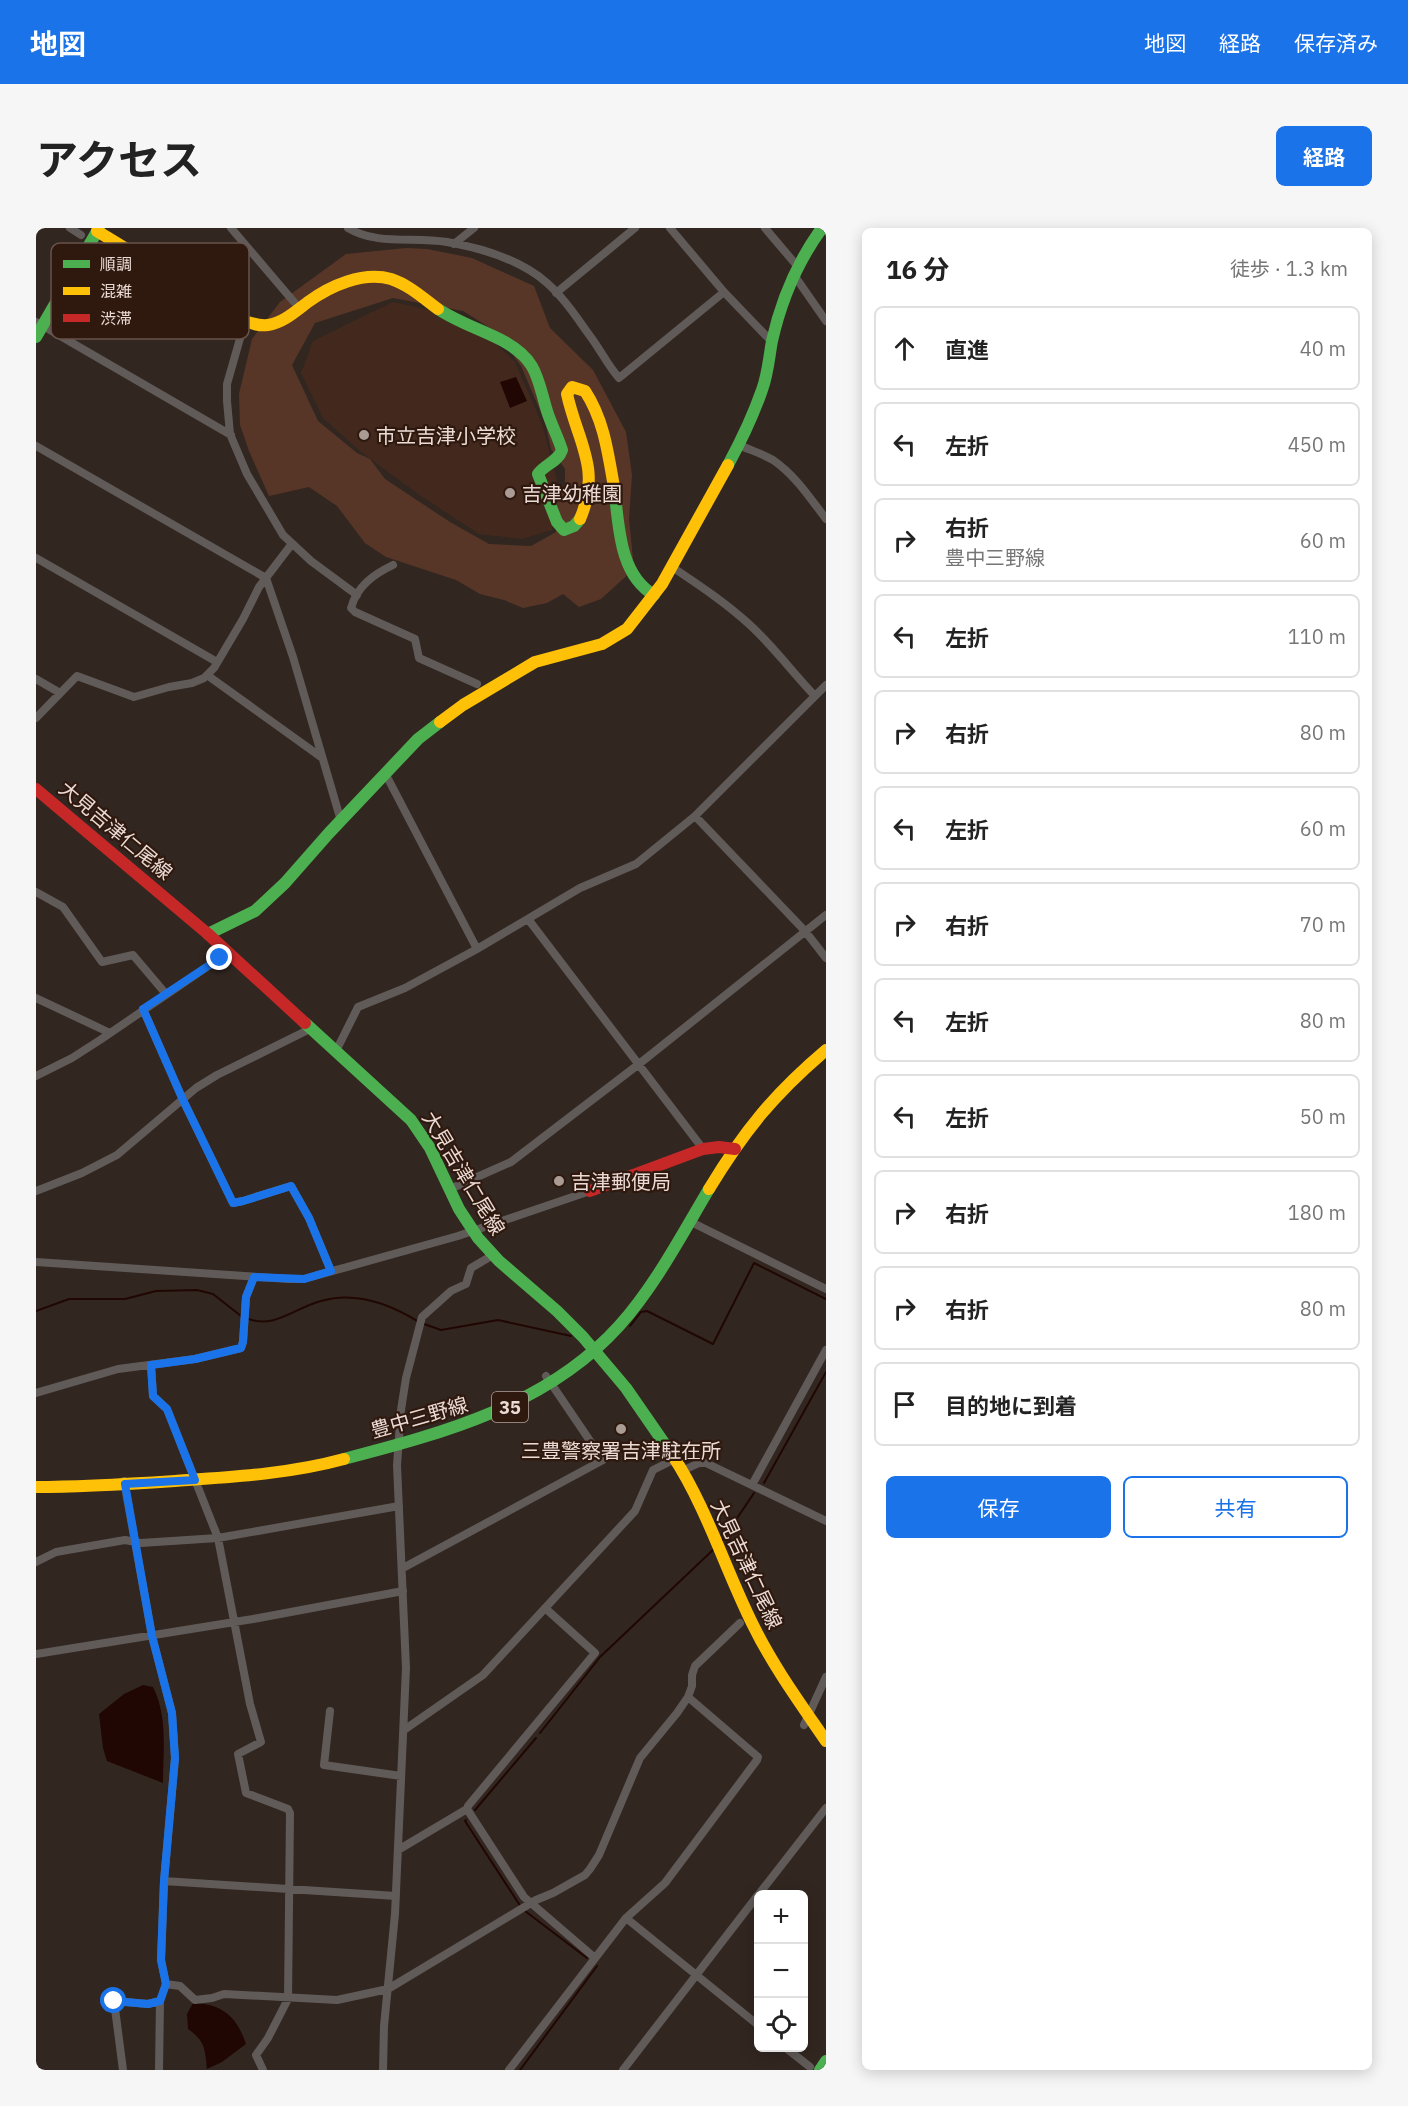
<!DOCTYPE html>
<html lang="ja">
<head>
<meta charset="utf-8">
<style>
	:root { --surface:#fff; --page:#f6f6f6; --text:#222; --muted:#767676; --line:#e0e0e0; --accent:#1a73e8 }
	body { margin:0; font-family:"IBM Plex Sans","Noto Sans JP",sans-serif; background:var(--page); color:var(--text) }
	.controls { position:absolute; right:18px; bottom:18px; display:grid; overflow:hidden; border-radius:9px; box-shadow:0 3px 15px #0003 }
	.controls button { width:54px; height:54px; display:grid; place-items:center; padding:0; border:0; border-bottom:2px solid var(--line); background:var(--surface); color:var(--text); font:30px sans-serif }
	.stop { position:absolute; width:18px; height:18px; margin:-14px; border:4px solid #1a73e8; border-radius:50%; background:#fff }
	.stop.end { background:#1a73e8; border-color:#fff; box-shadow:0 2px 6px #0008 }
	.list { margin:0; padding:0; list-style:none }
	h2 { display:flex; justify-content:space-between; align-items:center; height:78px; margin:0; padding:0 24px; font-size:26px }
	h2 small { font-size:20px; font-weight:400; color:var(--muted) }
	.list li { display:grid; grid-template-columns:39px 1fr auto; gap:18px; align-items:center; box-sizing:border-box; height:84px; margin:0 12px 12px; padding:0 12px; border:2px solid var(--line); border-radius:9px }
	.list b { display:block; font-size:22px; white-space:nowrap }
	.list p { margin:0; font-size:20px; white-space:nowrap; color:var(--muted) }
	.list em { font-size:20px; font-style:normal; color:var(--muted) }
	.actions { display:flex; gap:12px; padding:18px 24px }
	.actions a { flex:1; padding:14px 0; border:2px solid var(--accent); border-radius:9px; text-align:center; font-size:21px; color:var(--accent) }
	.actions .main { background:var(--accent); color:#fff }
	.icon { flex:none; width:33px; height:33px; fill:none; stroke:currentColor; stroke-width:2; stroke-linecap:round; stroke-linejoin:round }
	.map { position:relative; flex:none; width:790px; height:1842px; overflow:hidden; border-radius:9px }
	header { display:flex; align-items:center; gap:36px; box-sizing:border-box; height:84px; padding:0 30px; background:var(--accent); color:#fff }
	header strong { font-size:28px }
	nav { display:flex; gap:33px; margin-inline-start:auto; font-size:21px }
	.intro { display:flex; align-items:center; justify-content:space-between; box-sizing:border-box; height:144px; padding:0 36px }
	h1 { margin:0; font-size:42px }
	.button { padding:15px 27px; border-radius:9px; background:var(--accent); color:#fff; font-size:21px; font-weight:700 }
	main { display:flex; gap:36px; padding:0 36px }
	aside { flex:1; background:var(--surface); border-radius:9px; box-shadow:0 3px 15px #0003 }
	.map>svg:first-child { display:block }
</style>
</head>
<body>
<header>
<strong>地図</strong>
<nav><a>地図</a><a>経路</a><a>保存済み</a></nav>
</header>
<div class="intro"><h1>アクセス</h1><a class="button">経路</a></div>
<main>
<div class="map">
<svg width="790" height="1842" viewBox="0 0 790 1842">
	<rect width="100%" height="100%" fill="#322620"/>
	<path fill="#43291d" d="M 357,74 L 434,91 L 479,134 L 506,196 L 521,253 L 516,302 L 486,311 L 443,306 L 385,268 L 325,224 L 287,190 L 265,145 L 277,113 Z"/>
	<path fill="#573628" fill-rule="evenodd" d="M 370,20 L 391,21 L 436,30 L 498,58 L 514,100 L 557,142 L 590,204 L 596,247 L 593,291 L 598,341 L 565,371 L 543,379 L 527,366 L 511,375 L 487,380 L 468,372 L 444,366 L 420,352 L 350,329 L 329,315 L 301,278 L 273,259 L 233,268 L 213,223 L 204,197 L 203,166 L 216,111 L 244,74 L 310,26 ZM 357,70 L 427,83 L 459,103 L 485,138 L 509,194 L 515,221 L 529,241 L 529,256 L 524,264 L 520,279 L 520,304 L 495,318 L 453,316 L 414,294 L 349,251 L 334,231 L 321,225 L 282,193 L 256,137 L 279,95 Z"/>
	<path fill="#210703" d="M 480,149 L 491,173 L 474,180 L 464,154 Z
		M 107,1457 L 117,1459 C 132,1489 127,1522 127,1555 L 71,1533 L 67,1520 L 63,1486 L 88,1466 Z
		M 157,1775 C 187,1776 201,1789 210,1816 L 186,1834 L 171,1841 C 169,1821 169,1813 152,1801 L 151,1786 Z"/>
	<g fill="none" stroke-linecap="round" stroke-linejoin="round">
		<path stroke="#210703" stroke-width="2" d="M 0,1083 L 33,1071 L 89,1071 L 120,1063 L 161,1062 L 177,1066 L 205,1088
			M 210,1090 C 238,1102 258,1080 285,1073 C 319,1063 354,1076 383,1094
			M 388,1096 L 405,1102 L 462,1092 L 535,1108
			M 594,1098 L 605,1084 L 611,1083 L 677,1116 L 718,1035 L 790,1071
			M 728,1255 L 790,1144
			M 685,1314 L 718,1265
			M 504,1505 L 564,1429 L 679,1320
			M 439,1582 L 500,1510
			M 430,1592 L 429,1593 L 485,1679
			M 489,1683 L 551,1730
			M 484,1842 L 561,1738"/>
		<path stroke="#605b58" stroke-width="8" d="M 34,0 L 45,7
			M 195,0 L 258,74
			M 312,0 C 342,18 378,8 411,14 C 445,20 485,32 511,55 C 528,70 541,90 554,108 C 564,121 572,138 583,150 L 688,64
			M 634,0 L 688,64 L 736,114
			M 729,0 L 762,39
			M 418,16 L 438,0
			M 758,47 L 790,93
			M 520,65 L 599,0
			M 209,93 L 191,156 L 191,173 L 194,206 L 211,246 L 247,307 L 275,333 L 321,367
			M 0,94 L 195,207
			M 703,217 C 714,222 727,226 737,232 C 759,247 774,270 790,291
			M 0,218 L 230,350 L 257,429 L 305,593
			M 0,330 L 181,434
			M 357,337 C 338,346 321,358 315,380 L 319,384 L 379,411 L 383,430 L 441,456
			M 636,339 C 663,357 690,375 714,397 C 738,419 757,445 779,468
			M 171,447 L 285,529
			M 0,451 L 24,465
			M 0,490 L 41,448 L 98,469 L 133,459 L 156,455 L 168,450 L 178,440 L 207,391 L 223,359 L 255,317
			M 349,545 L 441,721
			M 659,588 L 769,703 L 790,730
			M 0,664 L 27,679 L 66,734 L 97,727 L 130,766
			M 492,691 L 667,921
			M 0,770 L 74,805
			M 107,781 L 147,872 L 197,975 L 207,973 L 255,958 L 273,990 L 295,1043
			M 300,823 L 322,779 L 369,760 L 441,721 L 544,660 L 600,636 L 659,588 L 790,457
			M 0,848 L 36,830 L 64,812 L 184,730
			M 414,961 L 475,934 L 603,836 L 790,687
			M 0,963 L 46,945 L 81,927 L 160,860 L 181,847 L 276,800
			M 653,993 L 790,1061
			M 0,1034 L 253,1051 L 268,1051 L 422,1008 L 554,963
			M 115,1137 L 117,1168 L 131,1181 L 182,1310 L 214,1476 L 225,1514 L 202,1526 L 210,1565 L 252,1581 L 254,1585 L 252,1771 L 232,1810 L 220,1827 L 227,1842
			M 0,1165 L 82,1141 L 159,1131 L 205,1120 L 207,1114 L 210,1069 L 218,1049
			M 646,1243 L 663,1235 L 670,1235 L 790,1293
			M 88,1253 L 116,1408 L 136,1485 L 139,1530 L 128,1653 L 125,1732 L 130,1756 L 124,1773 L 123,1842
			M 716,1257 L 790,1122
			M 0,1334 L 20,1324 L 89,1312 L 105,1315 L 182,1310 L 363,1278
			M 367,1340 L 567,1232 L 510,1148
			M 0,1426 L 217,1391 L 367,1363
			M 294,1483 L 288,1537 L 365,1548
			M 768,1497 L 790,1449
			M 368,1502 L 447,1447 L 599,1283 L 617,1242 L 639,1231
			M 431,1581 L 488,1669 L 559,1730
			M 362,1622 L 431,1581 L 432,1578 L 559,1425 L 509,1380
			M 128,1653 L 360,1668
			M 723,1666 L 790,1580
			M 590,1690 L 722,1797
			M 130,1756 L 144,1758 L 159,1772 L 176,1770 L 188,1766 L 301,1772 L 352,1761 L 500,1672 L 517,1665 L 549,1647 L 554,1641 L 563,1627 L 604,1530 L 641,1485 L 652,1469 L 656,1458 L 656,1447 L 659,1438 L 704,1395
			M 750,1820 L 774,1839
			M 87,1842 L 78,1773 L 112,1776 L 124,1773
			M 347,1842 L 348,1798 L 359,1686 L 370,1440 L 361,1237 L 365,1182 L 370,1150 L 386,1089 L 415,1063 L 430,1056 L 435,1040 L 457,1027
			M 473,1842 L 590,1690 L 629,1655 L 721,1532 L 722,1529 L 652,1469
			M 587,1842 L 722,1667"/>
		<path stroke="#4caf50" stroke-width="12" d="M 402,81 C 423,95 447,102 469,114 C 502,133 501,150 511,183 C 515,196 522,209 526,222 C 522,234 509,236 502,246 L 521,294 L 528,302 L 538,298 L 544,291
			M 0,109 L 63,0
			M 692,237 C 705,213 717,188 726,162 C 732,146 733,129 736,113 C 745,73 762,33 786,0
			M 578,259 C 583,295 582,346 618,367
			M 172,706 L 219,683 L 249,655 L 293,605 L 382,511 L 404,494
			M 269,795 L 375,892 L 394,920 L 423,981 L 442,1010 L 463,1033 L 521,1083 L 547,1109 L 590,1160 L 637,1228
			M 308,1231 C 408,1205 512,1177 583,1098 C 619,1058 645,1008 673,961
			M 784,1842 L 790,1833"/>
		<path stroke="#ffc107" stroke-width="12" d="M 61,3 L 209,93 C 217,96 223,98 232,97 C 247,95 260,83 272,74 C 294,58 327,43 355,51 C 373,57 387,70 402,81
			M 544,291 C 566,240 541,213 531,166 L 536,159 L 549,163 C 568,192 572,225 578,259
			M 404,494 L 427,477 L 499,434 L 566,416 L 591,401 L 626,356 L 692,237
			M 673,961 C 708,903 738,866 790,822
			M 637,1228 C 671,1280 689,1341 717,1397 C 737,1438 764,1475 790,1513
			M 0,1259 C 46,1259 93,1256 139,1253 C 196,1249 253,1246 308,1231"/>
		<path stroke="#c62828" stroke-width="12" d="M 0,561 L 172,706 L 269,795
			M 554,963 L 667,921 L 683,919 L 699,921"/>
	</g>
	<g fill="none" stroke-linecap="round" stroke-linejoin="round">
		<path stroke="#1a73e8" stroke-width="8" d="M 78,1773 L 112,1776 L 124,1773 L 130,1756 L 125,1732 L 128,1653 L 139,1530 L 136,1485 L 116,1408 L 89,1256 L 159,1252 L 131,1181 L 117,1168 L 115,1137 L 159,1131 L 205,1120 L 207,1114 L 210,1069 L 218,1049 L 268,1051 L 295,1043 L 273,990 L 255,958 L 207,973 L 197,975 L 147,872 L 107,781 L 184,730"/>
	</g>
	<g fill="#aa9c95" stroke="#2f190f" stroke-width="2">
		<circle cx="328" cy="207" r="6"/>
		<circle cx="474" cy="265" r="6"/>
		<circle cx="523" cy="953" r="6"/>
		<circle cx="585" cy="1201" r="6"/>
	</g>
	<g text-anchor="middle" dominant-baseline="central" stroke-width="4.5" stroke-linejoin="round" paint-order="stroke">
		<rect fill="#2f190f" stroke="#b3a199" stroke-width="1.5" x="456" y="1164" width="36" height="30" rx="4.5"/>
		<g font-size="18" font-weight="bold" fill="#ebdbd4">
			<text x="474" y="1179">35</text>
		</g>
		<g font-size="20" fill="#ebdbd4" stroke="#2f190f" text-anchor="start">
			<text x="340" y="207">市立吉津小学校</text>
			<text x="486" y="265">吉津幼稚園</text>
			<text x="535" y="953">吉津郵便局</text>
			<text x="585" y="1222" text-anchor="middle">三豊警察署吉津駐在所</text>
		</g>
		<g font-size="20" fill="#ebdbd4" stroke="#2f190f">
			<text transform="translate(80 602) rotate(40)">大見吉津仁尾線</text>
			<text transform="translate(428 945) rotate(59)">大見吉津仁尾線</text>
			<text transform="translate(383 1189) rotate(-16)">豊中三野線</text>
			<text transform="translate(711 1336) rotate(65)">大見吉津仁尾線</text>
		</g>
	</g>
	<rect x="15" y="15" width="198" height="96" rx="9" fill="#2f190f" stroke="#67534a" stroke-width="1.5"/>
	<rect x="27" y="32" width="27" height="8" fill="#4caf50"/>
	<rect x="27" y="59" width="27" height="8" fill="#ffc107"/>
	<rect x="27" y="86" width="27" height="8" fill="#c62828"/>
	<g font-size="16" fill="#ebdbd4">
		<text x="64" y="42">順調</text>
		<text x="64" y="69">混雑</text>
		<text x="64" y="96">渋滞</text>
	</g>
</svg>
<div class="controls">
<button>+</button>
<button>−</button>
<button><svg class="icon" aria-label="locate" viewBox="0 0 24 24"><circle cx="12" cy="12" r="6"/><path d="M12 2v4M12 18v4M2 12h4M18 12h4"/></svg></button>
</div>
<div class="stop" style="left:78px;top:1773px"></div>
<div class="stop end" style="left:184px;top:730px"></div>
</div>
<aside>
<h2>16 分<small>徒歩 · 1.3 km</small></h2>
<ul class="list">
<li><svg class="icon" aria-label="ahead" viewBox="0 0 24 24"><path d="M12 20V5M6 11l6-6 6 6"/></svg><div><b>直進</b></div><em>40 m</em></li>
<li><svg class="icon" aria-label="left" viewBox="0 0 24 24"><path d="M17 20v-9H6M10 6l-5 5 5 5"/></svg><div><b>左折</b></div><em>450 m</em></li>
<li><svg class="icon" aria-label="right" viewBox="0 0 24 24"><path d="M7 20v-9h11M14 6l5 5-5 5"/></svg><div><b>右折</b><p>豊中三野線</p></div><em>60 m</em></li>
<li><svg class="icon" aria-label="left" viewBox="0 0 24 24"><path d="M17 20v-9H6M10 6l-5 5 5 5"/></svg><div><b>左折</b></div><em>110 m</em></li>
<li><svg class="icon" aria-label="right" viewBox="0 0 24 24"><path d="M7 20v-9h11M14 6l5 5-5 5"/></svg><div><b>右折</b></div><em>80 m</em></li>
<li><svg class="icon" aria-label="left" viewBox="0 0 24 24"><path d="M17 20v-9H6M10 6l-5 5 5 5"/></svg><div><b>左折</b></div><em>60 m</em></li>
<li><svg class="icon" aria-label="right" viewBox="0 0 24 24"><path d="M7 20v-9h11M14 6l5 5-5 5"/></svg><div><b>右折</b></div><em>70 m</em></li>
<li><svg class="icon" aria-label="left" viewBox="0 0 24 24"><path d="M17 20v-9H6M10 6l-5 5 5 5"/></svg><div><b>左折</b></div><em>80 m</em></li>
<li><svg class="icon" aria-label="left" viewBox="0 0 24 24"><path d="M17 20v-9H6M10 6l-5 5 5 5"/></svg><div><b>左折</b></div><em>50 m</em></li>
<li><svg class="icon" aria-label="right" viewBox="0 0 24 24"><path d="M7 20v-9h11M14 6l5 5-5 5"/></svg><div><b>右折</b></div><em>180 m</em></li>
<li><svg class="icon" aria-label="right" viewBox="0 0 24 24"><path d="M7 20v-9h11M14 6l5 5-5 5"/></svg><div><b>右折</b></div><em>80 m</em></li>
<li><svg class="icon" aria-label="arrive" viewBox="0 0 24 24"><path d="M6 21V4h12l-3 4 3 4H6"/></svg><div><b>目的地に到着</b></div></li>
</ul>
<div class="actions"><a class="main">保存</a><a>共有</a></div>
</aside>
</main>
</body>
</html>
